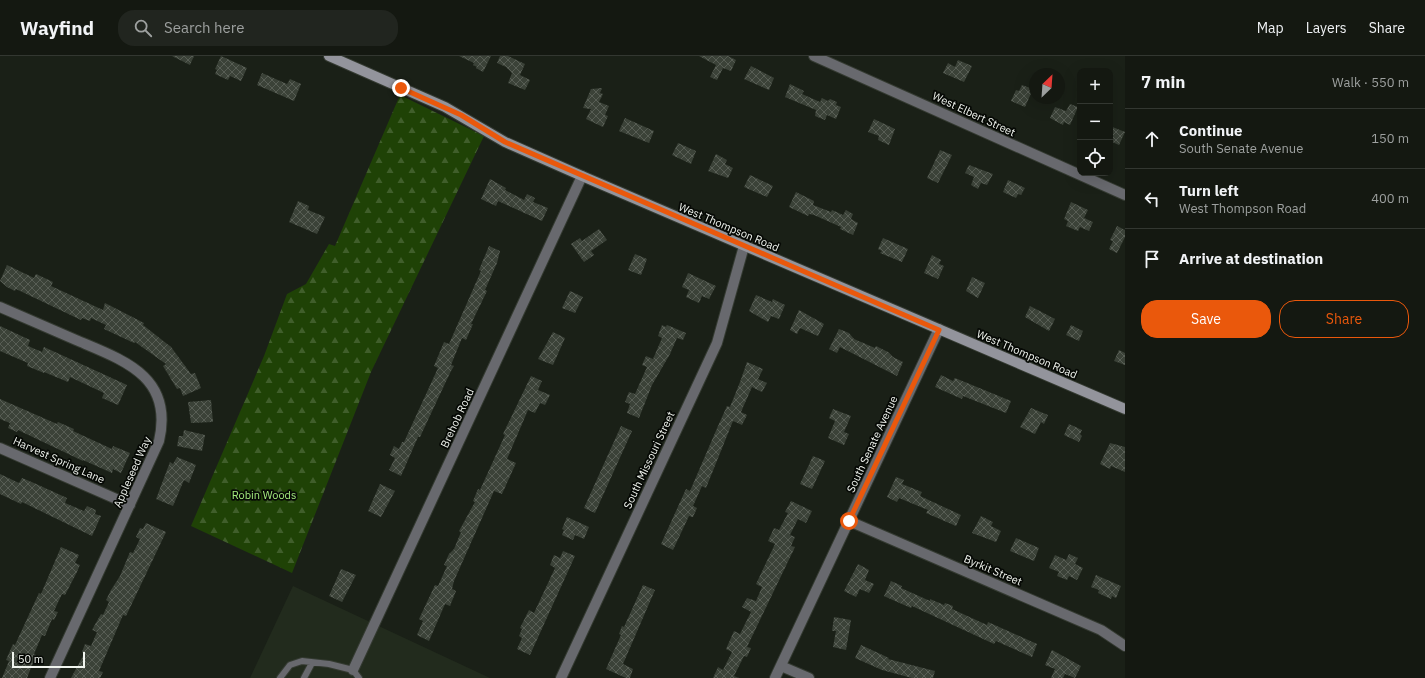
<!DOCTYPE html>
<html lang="en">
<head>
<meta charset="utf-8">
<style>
	:root { --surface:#141811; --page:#21251f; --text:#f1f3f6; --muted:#9da09f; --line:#333731; --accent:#ea580c }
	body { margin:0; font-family:"IBM Plex Sans",sans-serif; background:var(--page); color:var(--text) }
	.controls { position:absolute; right:12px; top:12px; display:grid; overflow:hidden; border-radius:8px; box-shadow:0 4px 16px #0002 }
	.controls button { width:36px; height:36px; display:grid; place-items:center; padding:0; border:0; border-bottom:1px solid var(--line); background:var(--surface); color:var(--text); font:20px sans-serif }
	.compass { position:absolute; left:1029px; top:12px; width:36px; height:36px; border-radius:50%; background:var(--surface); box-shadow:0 4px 16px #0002; rotate:25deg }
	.scale { position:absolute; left:12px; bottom:10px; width:73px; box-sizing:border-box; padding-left:4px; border:2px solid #f1f5ef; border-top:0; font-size:11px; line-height:14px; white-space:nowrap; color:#f1f5ef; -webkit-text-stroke:3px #060905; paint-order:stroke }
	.stop { position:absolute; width:12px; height:12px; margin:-9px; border:3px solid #ea580c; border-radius:50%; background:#fff }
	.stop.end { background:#ea580c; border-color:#fff; box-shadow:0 1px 4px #0008 }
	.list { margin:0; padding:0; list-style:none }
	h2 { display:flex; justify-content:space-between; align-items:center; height:52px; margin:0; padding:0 16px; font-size:17px }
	h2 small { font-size:13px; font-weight:400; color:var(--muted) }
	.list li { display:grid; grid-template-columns:26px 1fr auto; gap:12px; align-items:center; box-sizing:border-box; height:60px; padding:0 16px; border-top:1px solid var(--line) }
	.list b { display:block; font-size:15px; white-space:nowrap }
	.list p { margin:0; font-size:13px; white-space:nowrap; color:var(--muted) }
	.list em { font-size:13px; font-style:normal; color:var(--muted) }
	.actions { display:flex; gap:8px; padding:12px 16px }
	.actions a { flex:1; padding:9px 0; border:1px solid var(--accent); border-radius:16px; text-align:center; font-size:14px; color:var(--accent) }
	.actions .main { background:var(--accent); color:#fff }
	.icon { flex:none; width:22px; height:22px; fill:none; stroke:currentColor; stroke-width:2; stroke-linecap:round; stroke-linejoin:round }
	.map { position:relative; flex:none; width:1125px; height:622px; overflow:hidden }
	header { display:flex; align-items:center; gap:24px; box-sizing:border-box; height:56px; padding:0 20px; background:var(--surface); border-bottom:1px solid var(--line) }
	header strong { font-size:19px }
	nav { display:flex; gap:22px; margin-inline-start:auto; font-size:14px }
	.search { width:280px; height:36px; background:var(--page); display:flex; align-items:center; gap:10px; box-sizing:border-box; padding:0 14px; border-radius:16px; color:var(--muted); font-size:15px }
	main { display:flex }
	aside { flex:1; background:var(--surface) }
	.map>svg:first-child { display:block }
</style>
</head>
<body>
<header>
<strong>Wayfind</strong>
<div class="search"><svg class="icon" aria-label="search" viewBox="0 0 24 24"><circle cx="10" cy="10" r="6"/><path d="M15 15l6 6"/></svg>Search here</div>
<nav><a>Map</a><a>Layers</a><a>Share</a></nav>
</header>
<main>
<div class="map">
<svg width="1125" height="622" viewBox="0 0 1125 622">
	<defs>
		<pattern id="forest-firs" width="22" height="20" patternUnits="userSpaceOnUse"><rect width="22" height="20" fill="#1f4206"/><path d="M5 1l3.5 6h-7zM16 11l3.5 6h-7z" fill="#405e2b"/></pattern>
		<pattern id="building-cross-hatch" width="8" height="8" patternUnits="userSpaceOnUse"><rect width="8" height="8" fill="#3b4238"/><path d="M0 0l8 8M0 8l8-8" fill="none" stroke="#585e55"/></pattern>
	</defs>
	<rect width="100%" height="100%" fill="#1a2017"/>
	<path fill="#222b1d" d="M 293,530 L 490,622 L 250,622 Z"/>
	<path fill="url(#forest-firs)" d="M 400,39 L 484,80 L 371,316 L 292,517 L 191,470 L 264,300 L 287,238 L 306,228 L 329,188 L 335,190 Z"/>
	<path fill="url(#building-cross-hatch)" d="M 172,0 L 194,0 L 190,9 Z
		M 221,0 L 247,12 L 241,25 L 230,20 L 228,24 L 215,18 L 217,14 L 215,13 Z
		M 459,0 L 491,0 L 483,16 L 476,12 L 477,11 L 473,9 L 474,7 Z
		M 500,0 L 508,0 L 525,8 L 520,19 L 530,24 L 525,34 L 508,27 L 512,17 L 506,11 L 497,7 Z
		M 699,0 L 728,0 L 736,4 L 731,15 L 723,12 L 717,24 L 710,21 L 716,9 Z
		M 958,4 L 972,10 L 964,26 L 943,17 L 948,7 L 955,11 Z
		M 751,10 L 774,22 L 769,34 L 744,23 Z
		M 262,17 L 287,28 L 290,23 L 301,28 L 294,45 L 257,29 Z
		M 790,28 L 804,35 L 802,38 L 820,46 L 822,42 L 828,45 L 830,43 L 837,46 L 836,49 L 841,51 L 836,63 L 827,59 L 825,64 L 815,60 L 816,54 L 785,41 Z
		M 1022,29 L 1033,33 L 1025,51 L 1011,45 L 1016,34 L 1019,35 Z
		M 602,32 L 600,37 L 603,38 L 599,46 L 609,50 L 605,59 L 608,60 L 603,71 L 586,63 L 591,53 L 583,52 L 591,33 Z
		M 1070,48 L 1078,51 L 1070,69 L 1064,66 L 1063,69 L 1050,62 L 1055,51 L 1066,55 Z
		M 625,62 L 654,75 L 649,87 L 619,75 Z
		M 874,63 L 895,73 L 889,89 L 878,84 L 879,80 L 868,76 Z
		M 1110,70 L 1125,76 L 1119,89 L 1110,85 Z
		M 678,87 L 696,95 L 691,108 L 672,99 Z
		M 940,94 L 952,99 L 938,127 L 927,122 Z
		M 716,98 L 727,104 L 725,108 L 733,112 L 728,122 L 708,115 Z
		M 969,109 L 993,118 L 987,129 L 981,127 L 978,133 L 971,129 L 974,121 L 965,117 Z
		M 750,119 L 773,130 L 767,141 L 744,131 Z
		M 490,123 L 506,132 L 505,134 L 524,144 L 527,138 L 535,142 L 533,146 L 548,152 L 542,165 L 498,145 L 496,150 L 481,143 Z
		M 1008,124 L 1025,132 L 1021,139 L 1018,138 L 1016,142 L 1003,136 Z
		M 796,136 L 814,145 L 813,149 L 831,156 L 832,154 L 843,159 L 846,154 L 853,158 L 851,163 L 858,167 L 853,179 L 840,173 L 841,171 L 814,159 L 809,158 L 808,160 L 789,151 Z
		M 298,145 L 309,150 L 308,154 L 325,161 L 317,178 L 289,166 Z
		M 1071,146 L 1088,154 L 1084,162 L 1093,166 L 1089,175 L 1080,171 L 1078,175 L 1066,170 L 1068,165 L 1064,163 Z
		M 1117,170 L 1125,174 L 1125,181 L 1117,197 L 1109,193 L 1113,185 L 1110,184 Z
		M 599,173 L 607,184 L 591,195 L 594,199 L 584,206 L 571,188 L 580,182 L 582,185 Z
		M 883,182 L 908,193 L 902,206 L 880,197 L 882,195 L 878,193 Z
		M 489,190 L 500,195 L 497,207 L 485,234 L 487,235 L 471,268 L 473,268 L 466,284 L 462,282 L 451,309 L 454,310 L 450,317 L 420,381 L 418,381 L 401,420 L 389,414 L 395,402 L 390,399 L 394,390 L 399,393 L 402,386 L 404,386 L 438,312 L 434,310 L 444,286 L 449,288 L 481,215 L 479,214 Z
		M 635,198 L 647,203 L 641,219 L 628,214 Z
		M 932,199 L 941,204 L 939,208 L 944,210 L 938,223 L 924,217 Z
		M 7,209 L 34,222 L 36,218 L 53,226 L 51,230 L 103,254 L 105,247 L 144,267 L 143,269 L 171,291 L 191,318 L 195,317 L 201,332 L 183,340 L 180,332 L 177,333 L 163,310 L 166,308 L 135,286 L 134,287 L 104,273 L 106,269 L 91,262 L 90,265 L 82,262 L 81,264 L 16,233 L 15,235 L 7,231 L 0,225 Z
		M 688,217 L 716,230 L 709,243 L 702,240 L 699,247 L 686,241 L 689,234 L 682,231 Z
		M 972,221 L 985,227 L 978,242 L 966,235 Z
		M 570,235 L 583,241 L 575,257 L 562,252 Z
		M 756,239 L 772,246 L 773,243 L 785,249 L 779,263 L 771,260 L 768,266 L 749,255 Z
		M 1030,250 L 1055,263 L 1049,275 L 1025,261 Z
		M 799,254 L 824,268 L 818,280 L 800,272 L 797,278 L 790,274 Z
		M 662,269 L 666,271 L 667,269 L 686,277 L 683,284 L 677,282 L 670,298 L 652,329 L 639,362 L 627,357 L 630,348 L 625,346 L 629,336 L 635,338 L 647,311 L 642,309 L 646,300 L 653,303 L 662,282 L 658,280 Z
		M 1071,269 L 1083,275 L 1079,285 L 1066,279 Z
		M 0,270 L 30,284 L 28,290 L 42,296 L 44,291 L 127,329 L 118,349 L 102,342 L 104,337 L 70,321 L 68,326 L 44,316 L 44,317 L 27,310 L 28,307 L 0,295 Z
		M 839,273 L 849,277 L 854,283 L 875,292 L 876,290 L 888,296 L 893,301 L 903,306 L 897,320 L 840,291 L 837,297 L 829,293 Z
		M 553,276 L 565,282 L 553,309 L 538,303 Z
		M 1119,294 L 1125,297 L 1125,309 L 1114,305 Z
		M 747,306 L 763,313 L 758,323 L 767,327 L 762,336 L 752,331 L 741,356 L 747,359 L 742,369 L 733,365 L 706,432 L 702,430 L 693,450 L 697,452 L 693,461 L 689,460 L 673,494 L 661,488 L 686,433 L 690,435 L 718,370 L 727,350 L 730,351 L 740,326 Z
		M 941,319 L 953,325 L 955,322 L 1011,345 L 1006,357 L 963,340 L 962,343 L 935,331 Z
		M 531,320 L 542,325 L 538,334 L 550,339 L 545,349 L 540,347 L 535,357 L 528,354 L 507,403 L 516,407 L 502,438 L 494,435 L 454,525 L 452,533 L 456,535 L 450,550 L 445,548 L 429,585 L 417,579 L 423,565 L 419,563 L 435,529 L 438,530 L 447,510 L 444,509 L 449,498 L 454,493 L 461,476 L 459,475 L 475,446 L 473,445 L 478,433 L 480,434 L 505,379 L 503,378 Z
		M 0,343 L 57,368 L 58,366 L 74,373 L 73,375 L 112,393 L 113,390 L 130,397 L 121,417 L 113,413 L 112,417 L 83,404 L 83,405 L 18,374 L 17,376 L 8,372 L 10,367 L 0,363 Z
		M 211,344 L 213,366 L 191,367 L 188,346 Z
		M 1031,352 L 1048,359 L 1044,368 L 1041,366 L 1035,378 L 1020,371 Z
		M 833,353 L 851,360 L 844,376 L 849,378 L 844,389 L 828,382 L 835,365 L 829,362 Z
		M 1069,368 L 1082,374 L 1080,378 L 1082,380 L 1079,386 L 1064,379 Z
		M 621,370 L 632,375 L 595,457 L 584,452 Z
		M 184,374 L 205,379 L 202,395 L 177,390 L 179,380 L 183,380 Z
		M 1110,387 L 1125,391 L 1125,416 L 1111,410 L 1110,413 L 1100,408 Z
		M 813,400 L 825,405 L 812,433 L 800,428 Z
		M 177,401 L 196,409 L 189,427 L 184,424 L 173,450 L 156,443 L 170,406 L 173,408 Z
		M 0,418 L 19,427 L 22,422 L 34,427 L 67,442 L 65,447 L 84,455 L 87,450 L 96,454 L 95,458 L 101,460 L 92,480 L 22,446 L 21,448 L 0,438 Z
		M 896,421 L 904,424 L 902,428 L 922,436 L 920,440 L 961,459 L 956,470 L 926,457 L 928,454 L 899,442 L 897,446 L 887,441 Z
		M 380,428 L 395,435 L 381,461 L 368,455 Z
		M 791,445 L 812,455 L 806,467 L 798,463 L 790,479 L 795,481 L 791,490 L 795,491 L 747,591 L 751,592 L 747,601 L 744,600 L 734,620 L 739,622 L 713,622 L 718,611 L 723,614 L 732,596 L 726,593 L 734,575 L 740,578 L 751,556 L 742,551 L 747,542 L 756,545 L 762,531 L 756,528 L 775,488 L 768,485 L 774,472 L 779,474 L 788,457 L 785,456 Z
		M 981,460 L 993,466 L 991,470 L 1001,475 L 996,486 L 972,477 Z
		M 567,461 L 589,471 L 584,483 L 575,479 L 573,484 L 562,479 L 564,474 L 562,473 Z
		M 146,467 L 166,476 L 126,560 L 123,559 L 99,615 L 103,616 L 100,622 L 71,622 L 84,598 L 82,596 L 85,588 L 91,590 L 97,576 L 92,574 L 97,565 L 101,558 L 103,559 L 109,546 L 106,544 L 111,534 L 120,520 L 130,496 L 133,497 L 140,483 L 136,481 L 140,472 L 143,473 Z
		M 1016,482 L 1039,492 L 1034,505 L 1010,495 Z
		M 61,491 L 79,499 L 75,507 L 80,509 L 76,518 L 65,539 L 62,538 L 54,555 L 58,556 L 54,564 L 52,563 L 45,580 L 42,579 L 34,598 L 36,599 L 27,622 L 2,622 L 9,605 L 6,604 L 13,588 L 15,589 L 39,537 L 41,538 Z
		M 563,495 L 575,500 L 530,599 L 517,593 L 522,582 L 519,580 L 522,573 L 520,572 L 529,554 L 534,557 L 555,512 L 550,509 L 554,499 L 560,502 Z
		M 1069,498 L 1078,502 L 1075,508 L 1083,512 L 1077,524 L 1069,520 L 1067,524 L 1057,520 L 1059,516 L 1049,512 L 1055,499 L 1066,504 Z
		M 858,508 L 869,514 L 865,524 L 874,528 L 869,537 L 860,533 L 856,541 L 844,535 Z
		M 341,513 L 356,519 L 342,546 L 329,540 Z
		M 1096,519 L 1121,530 L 1116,542 L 1112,540 L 1111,543 L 1098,537 L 1099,534 L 1091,531 Z
		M 891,525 L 902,530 L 901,532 L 930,545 L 930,543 L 944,549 L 945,547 L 953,550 L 952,553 L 987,569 L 988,566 L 1037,588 L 1032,601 L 996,585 L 994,588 L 912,550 L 911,552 L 886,541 L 884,540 Z
		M 643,529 L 655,534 L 623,608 L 633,613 L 630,622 L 626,622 L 606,613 L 621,579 L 619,578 L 622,570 L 624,571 Z
		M 834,561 L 851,564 L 846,594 L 833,591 L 836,575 L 832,575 Z
		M 861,589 L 889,602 L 888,603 L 935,615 L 933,622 L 912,622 L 882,614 L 855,602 Z
		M 1052,594 L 1081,610 L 1075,622 L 1065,618 L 1063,622 L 1051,622 L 1055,613 L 1045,609 Z"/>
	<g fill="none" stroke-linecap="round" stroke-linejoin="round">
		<defs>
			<path id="service" d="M 280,622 L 290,609 L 302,605 L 329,608 L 353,614 L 359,622
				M 304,622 L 312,607"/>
			<path id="minor" d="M 814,0 L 1125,139
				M 0,251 C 25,262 51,273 76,284 C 123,304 174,320 159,385 L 50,622
				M 0,392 L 130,449
				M 849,465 L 1101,574 L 1125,590
				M 781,610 L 809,622
				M 353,614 L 582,120
				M 561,622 L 717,287 L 744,190
				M 775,622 L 939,273"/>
			<path id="secondary" d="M 329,0 L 445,51 L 505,86 L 582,120 L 1125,353"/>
		</defs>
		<use href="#service" stroke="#343a31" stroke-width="8"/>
		<use href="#minor" stroke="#343a31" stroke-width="12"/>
		<use href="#secondary" stroke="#343a31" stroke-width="12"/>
		<use href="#service" stroke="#68696e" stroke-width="6"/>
		<use href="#minor" stroke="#68696e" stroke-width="10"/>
		<use href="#secondary" stroke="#93949c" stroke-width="10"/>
	</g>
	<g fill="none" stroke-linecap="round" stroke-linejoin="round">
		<path stroke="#ea580c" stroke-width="5" d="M 401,32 L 461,59 L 505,86 L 939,274 L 849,465"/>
	</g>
	<g text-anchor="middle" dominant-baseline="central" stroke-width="3.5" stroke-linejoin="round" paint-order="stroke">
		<g font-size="11" fill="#f1f5ef" stroke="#060905">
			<text transform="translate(974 58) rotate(25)">West Elbert Street</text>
			<text transform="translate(729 171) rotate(23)">West Thompson Road</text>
			<text transform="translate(1027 298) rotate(23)">West Thompson Road</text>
			<text transform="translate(457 362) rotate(-65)">Brehob Road</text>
			<text transform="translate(872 388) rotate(-65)">South Senate Avenue</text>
			<text transform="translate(59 404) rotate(24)">Harvest Spring Lane</text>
			<text transform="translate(649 404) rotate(-65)">South Missouri Street</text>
			<text transform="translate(132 416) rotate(-66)">Appleseed Way</text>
			<text transform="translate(993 514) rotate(23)">Byrkit Street</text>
		</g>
		<g font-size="11" fill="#a4eb7d" stroke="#060905">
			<text x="264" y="439">Robin Woods</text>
		</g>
	</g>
</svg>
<div class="controls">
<button>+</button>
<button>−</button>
<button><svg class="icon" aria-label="locate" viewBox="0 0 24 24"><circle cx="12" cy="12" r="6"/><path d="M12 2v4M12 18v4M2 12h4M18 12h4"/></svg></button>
</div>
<svg class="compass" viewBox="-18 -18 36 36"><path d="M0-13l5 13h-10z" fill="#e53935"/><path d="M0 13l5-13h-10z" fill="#9da09f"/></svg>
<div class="scale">50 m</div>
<div class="stop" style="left:849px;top:465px"></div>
<div class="stop end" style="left:401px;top:32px"></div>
</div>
<aside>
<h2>7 min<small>Walk · 550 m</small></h2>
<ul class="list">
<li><svg class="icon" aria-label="ahead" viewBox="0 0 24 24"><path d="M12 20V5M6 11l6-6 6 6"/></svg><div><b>Continue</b><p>South Senate Avenue</p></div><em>150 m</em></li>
<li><svg class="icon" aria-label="left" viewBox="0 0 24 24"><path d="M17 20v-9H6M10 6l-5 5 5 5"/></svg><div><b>Turn left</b><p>West Thompson Road</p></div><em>400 m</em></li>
<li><svg class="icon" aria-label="arrive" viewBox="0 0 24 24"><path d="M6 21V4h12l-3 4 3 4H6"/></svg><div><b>Arrive at destination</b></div></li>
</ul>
<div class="actions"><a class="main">Save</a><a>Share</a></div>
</aside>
</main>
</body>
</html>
